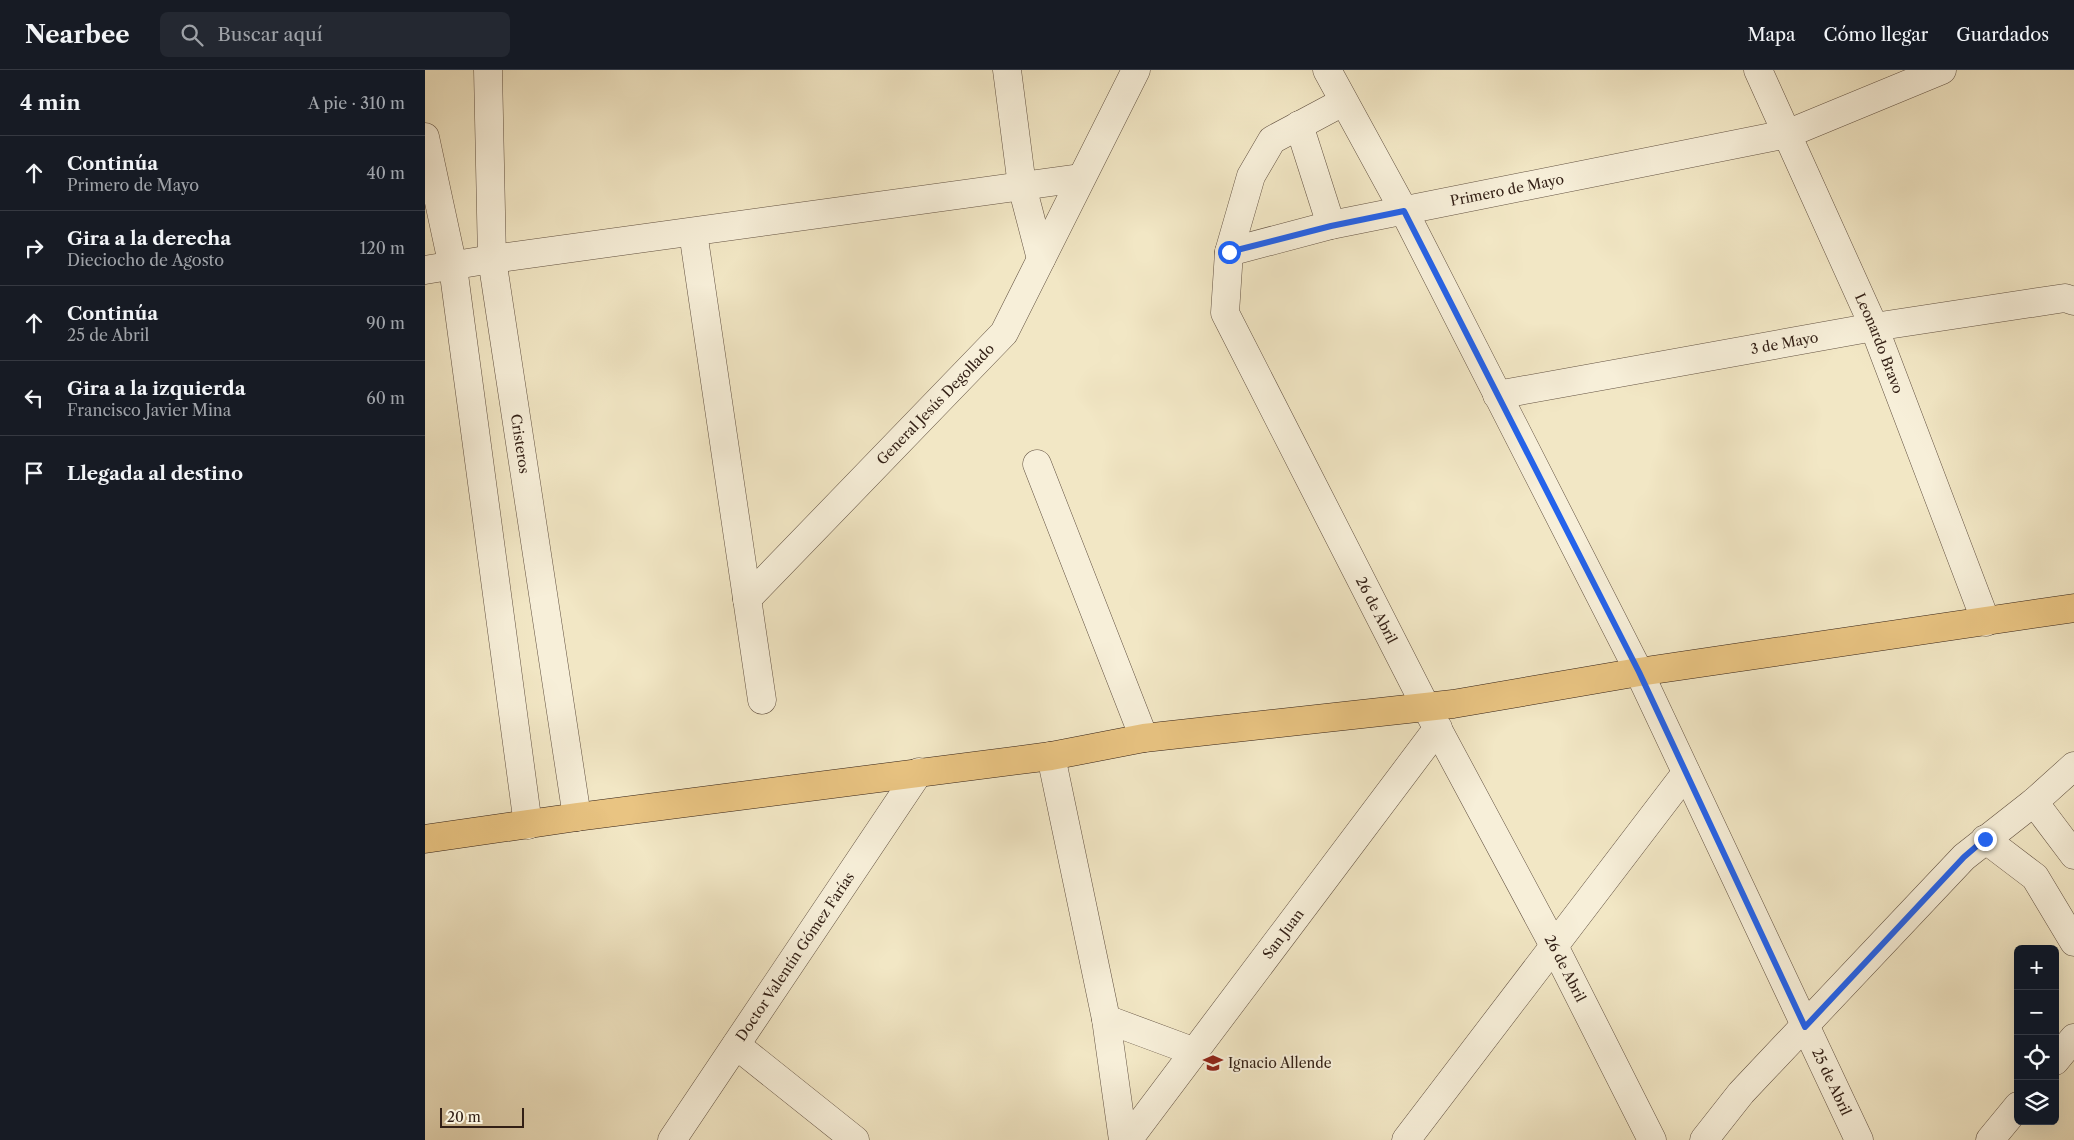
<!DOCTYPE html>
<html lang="es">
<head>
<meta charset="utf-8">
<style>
	:root { --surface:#171b24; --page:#242831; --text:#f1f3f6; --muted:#9ea1a6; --line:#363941 }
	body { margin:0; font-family:"Libre Caslon Text",serif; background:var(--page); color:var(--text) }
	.controls { position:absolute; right:15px; bottom:15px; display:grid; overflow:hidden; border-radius:8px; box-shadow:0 5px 20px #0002 }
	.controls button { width:45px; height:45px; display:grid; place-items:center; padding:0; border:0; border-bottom:1px solid var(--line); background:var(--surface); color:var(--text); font:25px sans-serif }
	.scale { position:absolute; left:15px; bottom:12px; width:84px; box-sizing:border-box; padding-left:5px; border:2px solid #321f15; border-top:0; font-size:14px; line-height:18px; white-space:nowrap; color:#321f15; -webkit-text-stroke:4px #f7efd9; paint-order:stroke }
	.stop { position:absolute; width:15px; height:15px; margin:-11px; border:4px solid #2563eb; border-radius:50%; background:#fff }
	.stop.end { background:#2563eb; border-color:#fff; box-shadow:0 1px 5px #0008 }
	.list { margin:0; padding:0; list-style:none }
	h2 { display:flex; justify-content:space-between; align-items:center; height:65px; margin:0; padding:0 20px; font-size:21px }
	h2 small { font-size:16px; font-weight:400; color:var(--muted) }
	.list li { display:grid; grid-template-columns:32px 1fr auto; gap:15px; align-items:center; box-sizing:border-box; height:75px; padding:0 20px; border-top:1px solid var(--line) }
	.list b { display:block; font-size:19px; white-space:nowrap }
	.list p { margin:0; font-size:16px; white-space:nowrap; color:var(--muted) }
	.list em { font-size:16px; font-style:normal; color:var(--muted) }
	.icon { flex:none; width:28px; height:28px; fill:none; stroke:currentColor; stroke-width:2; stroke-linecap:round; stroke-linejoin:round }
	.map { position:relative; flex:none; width:1649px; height:1070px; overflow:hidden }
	header { display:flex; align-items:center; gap:30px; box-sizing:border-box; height:70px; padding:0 25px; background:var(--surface); border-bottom:1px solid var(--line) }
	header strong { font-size:24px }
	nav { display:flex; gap:28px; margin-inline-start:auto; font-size:18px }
	.search { width:350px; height:45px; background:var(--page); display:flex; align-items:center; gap:12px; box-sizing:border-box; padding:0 18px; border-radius:8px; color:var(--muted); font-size:19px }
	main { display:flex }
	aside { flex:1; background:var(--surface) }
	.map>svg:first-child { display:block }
</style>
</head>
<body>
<header>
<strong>Nearbee</strong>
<div class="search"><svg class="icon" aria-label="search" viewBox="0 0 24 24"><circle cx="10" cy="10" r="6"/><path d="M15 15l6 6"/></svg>Buscar aquí</div>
<nav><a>Mapa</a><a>Cómo llegar</a><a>Guardados</a></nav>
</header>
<main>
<aside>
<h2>4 min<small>A pie · 310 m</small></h2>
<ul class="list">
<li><svg class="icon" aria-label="ahead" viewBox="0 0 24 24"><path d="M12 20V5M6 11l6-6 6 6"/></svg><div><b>Continúa</b><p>Primero de Mayo</p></div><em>40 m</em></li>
<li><svg class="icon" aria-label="right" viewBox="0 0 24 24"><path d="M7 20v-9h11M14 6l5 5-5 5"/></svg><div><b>Gira a la derecha</b><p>Dieciocho de Agosto</p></div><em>120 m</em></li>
<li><svg class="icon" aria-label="ahead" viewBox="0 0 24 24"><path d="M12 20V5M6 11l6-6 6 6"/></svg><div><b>Continúa</b><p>25 de Abril</p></div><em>90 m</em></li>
<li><svg class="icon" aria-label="left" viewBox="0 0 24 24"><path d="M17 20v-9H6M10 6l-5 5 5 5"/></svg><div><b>Gira a la izquierda</b><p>Francisco Javier Mina</p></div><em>60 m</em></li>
<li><svg class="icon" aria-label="arrive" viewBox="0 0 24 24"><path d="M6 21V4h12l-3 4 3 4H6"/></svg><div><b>Llegada al destino</b></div></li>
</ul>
</aside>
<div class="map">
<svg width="1649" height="1070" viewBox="0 0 1649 1070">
	<rect width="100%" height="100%" fill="#f2e7c5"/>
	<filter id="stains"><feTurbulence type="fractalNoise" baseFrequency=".004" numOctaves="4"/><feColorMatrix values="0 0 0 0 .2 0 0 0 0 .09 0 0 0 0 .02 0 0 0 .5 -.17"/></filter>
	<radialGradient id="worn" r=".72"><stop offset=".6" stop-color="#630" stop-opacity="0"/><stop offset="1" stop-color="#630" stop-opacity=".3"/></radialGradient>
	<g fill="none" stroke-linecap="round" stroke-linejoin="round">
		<defs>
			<g id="minor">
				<path id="s1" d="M 63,0 L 67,189 L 152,747"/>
				<path d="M 582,0 L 597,116 L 616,189"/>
				<path id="s2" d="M 902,0 L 979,141 L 1214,602 L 1434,1070"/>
				<path id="s3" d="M 1333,0 L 1449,257 L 1561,552"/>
				<path id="s4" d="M 918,32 L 847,70 L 826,106 L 804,182 L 800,243 L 1001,637 L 1129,876 L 1227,1070"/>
				<path d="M 874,55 L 906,155"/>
				<path d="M 0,67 L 28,197 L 103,755"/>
				<path d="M 268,162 L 337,630"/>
				<path id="s5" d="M 804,182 L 906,155 L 1362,64 L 1517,0"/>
				<path d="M 0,200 L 67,189 L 655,108"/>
				<path id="s6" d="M 1072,325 L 1449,257 L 1640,228 L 1649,231"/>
				<path d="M 612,394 L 719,668"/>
				<path id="s7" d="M 322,529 L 579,263 L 711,0"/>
				<path d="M 626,686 L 681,949 L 698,1070"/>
				<path d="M 1609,732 L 1649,785"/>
				<path d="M 1560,769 L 1610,807 L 1649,872"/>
				<path d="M 681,949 L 770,982"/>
				<path d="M 311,975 L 430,1070"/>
				<path d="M 1630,991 L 1649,968"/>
				<path id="s8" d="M 247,1070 L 494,702"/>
				<path id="s9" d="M 703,1070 L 1013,658"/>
				<path d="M 981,1070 L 1261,703"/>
				<path d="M 1279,1070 L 1316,1023 L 1539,787 L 1609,732 L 1649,696"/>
				<path d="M 1565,1070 L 1593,1036"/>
			</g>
			<path id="major" d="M 0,769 L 152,747 L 626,686 L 719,668 L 1028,634 L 1214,602 L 1649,538"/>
		</defs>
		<use href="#minor" stroke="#625141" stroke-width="29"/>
		<use href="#major" stroke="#321f15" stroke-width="29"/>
		<use href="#minor" stroke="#f7efd9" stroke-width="28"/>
		<use href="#major" stroke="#e9c482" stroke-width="28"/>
	</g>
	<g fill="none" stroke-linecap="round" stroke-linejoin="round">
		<path stroke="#2563eb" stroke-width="6" d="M 804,182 L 906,156 L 979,141 L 1214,602 L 1380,957 L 1539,787 L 1560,769"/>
	</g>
	<defs>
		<symbol id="school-bare" viewBox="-9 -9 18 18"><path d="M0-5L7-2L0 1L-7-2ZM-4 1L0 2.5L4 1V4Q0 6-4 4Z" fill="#8f2418" stroke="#f7efd9" stroke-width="2.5" paint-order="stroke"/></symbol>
	</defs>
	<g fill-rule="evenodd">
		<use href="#school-bare" x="774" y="979" width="28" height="28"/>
	</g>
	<g text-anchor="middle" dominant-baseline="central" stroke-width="4" stroke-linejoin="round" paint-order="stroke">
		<g font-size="14" fill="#321f15" stroke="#f7efd9">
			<text stroke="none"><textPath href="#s5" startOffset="285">Primero de Mayo</textPath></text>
			<text stroke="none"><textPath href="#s3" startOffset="299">Leonardo Bravo</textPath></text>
			<text stroke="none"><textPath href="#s6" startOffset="292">3 de Mayo</textPath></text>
			<text stroke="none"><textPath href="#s7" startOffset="271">General Jesús Degollado</textPath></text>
			<text stroke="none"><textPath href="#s1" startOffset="376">Cristeros</textPath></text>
			<text stroke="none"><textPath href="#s4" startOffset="596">26 de Abril</textPath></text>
			<text stroke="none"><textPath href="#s9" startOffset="258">San Juan</textPath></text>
			<text stroke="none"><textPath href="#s8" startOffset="221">Doctor Valentín Gómez Farías</textPath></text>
			<text stroke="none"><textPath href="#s4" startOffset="1001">26 de Abril</textPath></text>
			<text stroke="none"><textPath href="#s2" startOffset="1131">25 de Abril</textPath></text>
		</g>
		<g font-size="14" fill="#321f15" stroke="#f7efd9" text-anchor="start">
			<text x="803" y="993">Ignacio Allende</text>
		</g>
	</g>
	<rect width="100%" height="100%" filter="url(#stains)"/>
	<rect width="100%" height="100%" fill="url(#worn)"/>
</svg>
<div class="controls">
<button>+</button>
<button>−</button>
<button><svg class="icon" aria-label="locate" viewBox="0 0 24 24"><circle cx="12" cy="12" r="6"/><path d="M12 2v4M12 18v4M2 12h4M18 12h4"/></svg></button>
<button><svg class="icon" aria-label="layers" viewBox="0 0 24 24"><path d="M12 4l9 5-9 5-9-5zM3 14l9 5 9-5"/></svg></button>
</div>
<div class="scale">20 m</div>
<div class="stop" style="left:804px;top:182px"></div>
<div class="stop end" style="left:1560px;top:769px"></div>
</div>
</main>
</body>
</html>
